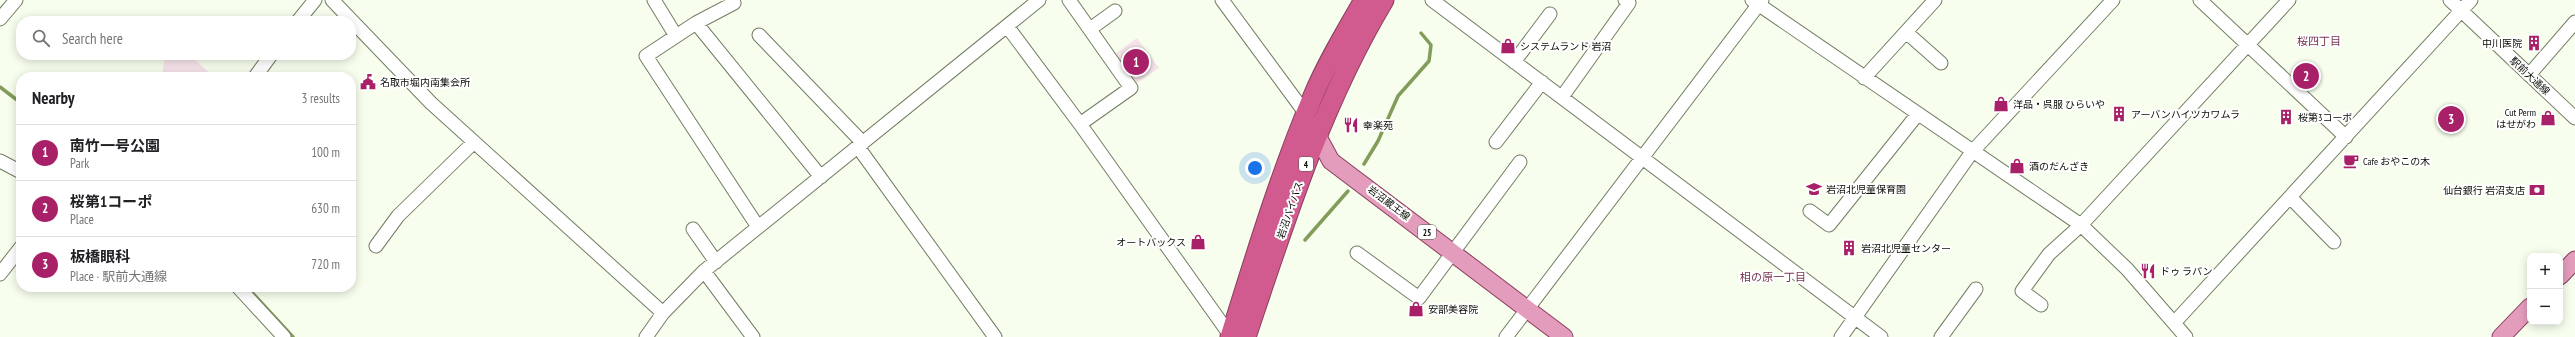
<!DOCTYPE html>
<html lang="en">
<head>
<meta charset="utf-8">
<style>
	:root { --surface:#fff; --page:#f2f2f2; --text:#202124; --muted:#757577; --line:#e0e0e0; --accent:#a82067 }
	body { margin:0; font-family:"PT Sans Narrow","Noto Sans JP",sans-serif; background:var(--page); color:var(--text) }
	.controls { position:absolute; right:12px; bottom:12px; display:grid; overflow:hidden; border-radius:8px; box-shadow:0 2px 10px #0003 }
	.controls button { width:36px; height:36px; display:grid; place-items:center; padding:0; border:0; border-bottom:1px solid var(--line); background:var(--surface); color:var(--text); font:20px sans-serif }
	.you { position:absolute; left:1255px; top:168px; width:14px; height:14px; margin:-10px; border:3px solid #fff; border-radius:50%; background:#1a73e8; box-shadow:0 0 0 6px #1a73e833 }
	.badge { display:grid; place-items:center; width:26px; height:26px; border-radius:50%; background:var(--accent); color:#fff; font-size:13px; font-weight:700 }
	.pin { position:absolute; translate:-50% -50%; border:2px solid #fff; box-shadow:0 1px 4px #0006 }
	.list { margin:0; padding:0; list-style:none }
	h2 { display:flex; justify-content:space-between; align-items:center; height:52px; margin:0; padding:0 16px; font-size:17px }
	h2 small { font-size:13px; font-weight:400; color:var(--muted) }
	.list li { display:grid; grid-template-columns:26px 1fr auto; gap:12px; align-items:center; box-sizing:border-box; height:56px; padding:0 16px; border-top:1px solid var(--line) }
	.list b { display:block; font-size:15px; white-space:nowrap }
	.list p { margin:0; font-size:13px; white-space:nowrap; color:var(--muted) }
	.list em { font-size:13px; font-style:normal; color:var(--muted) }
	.icon { flex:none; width:22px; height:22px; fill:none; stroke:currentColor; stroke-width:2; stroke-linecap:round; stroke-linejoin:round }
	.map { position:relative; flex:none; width:2575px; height:337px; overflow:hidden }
	.search { position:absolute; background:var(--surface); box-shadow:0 2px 10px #0003; left:16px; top:16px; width:340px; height:44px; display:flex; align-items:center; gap:10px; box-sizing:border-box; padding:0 14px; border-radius:16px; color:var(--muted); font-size:15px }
	.panel { position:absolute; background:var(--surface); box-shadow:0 2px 10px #0003; left:16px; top:72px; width:340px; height:220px; border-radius:16px }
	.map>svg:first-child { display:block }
</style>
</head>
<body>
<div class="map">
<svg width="2575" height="337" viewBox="0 0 2575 337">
	<rect width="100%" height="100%" fill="#f7feed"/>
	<path fill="#f6e3ea" d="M 1137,38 L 1159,68 L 1134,85 L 1112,56 Z
		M 165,55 L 189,55 L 210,73 L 207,77 L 162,77 Z"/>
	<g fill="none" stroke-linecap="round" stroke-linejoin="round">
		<path stroke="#829d59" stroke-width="3.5" d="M 0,87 L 21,103
			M 1364,164 L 1378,141 L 1398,96 L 1429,61 L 1431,45 L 1421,33
			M 1305,240 L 1348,191
			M 247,287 L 293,337"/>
		<defs>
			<path id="minor" d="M 332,0 L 431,103 L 663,313
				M 654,0 L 676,36
				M 1069,0 L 1131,88 L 1080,124
				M 1222,0 L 1306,114
				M 1432,0 L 1881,337
				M 1752,0 L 2081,225 L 2127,269 L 2186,337
				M 2200,0 L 2346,137
				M 2450,0 L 2575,118
				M 0,19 L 16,0
				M 298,21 L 315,0
				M 696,23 L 734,3 L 731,0
				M 1007,26 L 1080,124 L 1230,335
				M 1090,29 L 1115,11
				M 1906,32 L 1941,63
				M 759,35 L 863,143
				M 1514,62 L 1550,14
				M 2529,75 L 2575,22
				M 255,77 L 271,55
				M 1864,78 L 1935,0
				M 1562,97 L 1629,3 L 1625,0
				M 1496,142 L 1542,82
				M 858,147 L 995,337
				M 0,161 L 21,172
				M 2290,197 L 2334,242
				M 1810,211 L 1829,225 L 1917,115
				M 758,227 L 646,56 L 696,23 L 821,177
				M 693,229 L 716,262
				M 376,246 L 398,216 L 474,142
				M 1357,253 L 1419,298 L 1520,162
				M 704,271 L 753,337
				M 0,274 L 21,247
				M 238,287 L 284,337
				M 2041,305 L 2022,291 L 2049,254 L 2081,225 L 2289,0
				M 2174,323 L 2471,0
				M 646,337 L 663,313 L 704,271 L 1039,0
				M 1506,337 L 1762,0
				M 1841,337 L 1972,152 L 2113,0
				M 1941,337 L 1976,289"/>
			<path id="major" d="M 1312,126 L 1331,161 L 1564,337
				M 2560,276 L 2575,260
				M 2501,337 L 2530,307"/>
			<path id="highway" d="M 1230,337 C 1255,257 1280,174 1313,96 C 1327,63 1346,31 1364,0
				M 1246,337 C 1285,221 1321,105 1384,0"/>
		</defs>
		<use href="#minor" stroke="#737d64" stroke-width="15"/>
		<use href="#major" stroke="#8b3f5f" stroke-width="19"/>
		<use href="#highway" stroke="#8b3f5f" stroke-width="21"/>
		<use href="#minor" stroke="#fff" stroke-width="13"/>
		<use href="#major" stroke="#e39cbc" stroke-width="17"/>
		<use href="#highway" stroke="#d15a8f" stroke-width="19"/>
	</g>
	<defs>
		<symbol id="building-bare" viewBox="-9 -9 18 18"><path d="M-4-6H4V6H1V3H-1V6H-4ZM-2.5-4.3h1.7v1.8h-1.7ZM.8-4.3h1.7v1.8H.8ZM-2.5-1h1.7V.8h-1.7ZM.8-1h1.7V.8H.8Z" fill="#a82067" stroke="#fff" stroke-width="2.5" paint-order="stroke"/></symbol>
		<symbol id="shop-bare" viewBox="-9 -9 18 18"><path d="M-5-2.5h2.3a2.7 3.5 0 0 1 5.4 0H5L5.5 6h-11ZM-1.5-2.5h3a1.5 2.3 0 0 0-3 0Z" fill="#a82067" stroke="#fff" stroke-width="2.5" paint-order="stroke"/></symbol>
		<symbol id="civic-bare" viewBox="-9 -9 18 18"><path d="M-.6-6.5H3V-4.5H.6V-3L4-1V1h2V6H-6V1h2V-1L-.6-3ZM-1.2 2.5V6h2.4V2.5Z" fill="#a82067" stroke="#fff" stroke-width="2.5" paint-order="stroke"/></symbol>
		<symbol id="restaurant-bare" viewBox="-9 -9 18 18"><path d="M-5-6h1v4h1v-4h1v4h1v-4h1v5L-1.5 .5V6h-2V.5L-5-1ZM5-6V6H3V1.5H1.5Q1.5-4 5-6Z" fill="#a82067" stroke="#fff" stroke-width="2.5" paint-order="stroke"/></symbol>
		<symbol id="cafe-bare" viewBox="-9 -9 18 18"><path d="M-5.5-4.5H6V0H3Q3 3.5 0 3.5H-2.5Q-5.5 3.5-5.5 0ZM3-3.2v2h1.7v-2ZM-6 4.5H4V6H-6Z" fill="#a82067" stroke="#fff" stroke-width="2.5" paint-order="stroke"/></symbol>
		<symbol id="school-bare" viewBox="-9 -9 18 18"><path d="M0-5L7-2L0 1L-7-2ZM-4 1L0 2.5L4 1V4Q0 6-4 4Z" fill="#a82067" stroke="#fff" stroke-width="2.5" paint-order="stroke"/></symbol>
		<symbol id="bank-bare" viewBox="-9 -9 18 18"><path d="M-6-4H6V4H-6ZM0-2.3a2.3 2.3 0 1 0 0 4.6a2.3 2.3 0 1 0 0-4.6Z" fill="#a82067" stroke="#fff" stroke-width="2.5" paint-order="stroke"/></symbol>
	</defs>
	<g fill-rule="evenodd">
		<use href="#building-bare" x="2523" y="32" width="22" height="22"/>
		<use href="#shop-bare" x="1497" y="35" width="22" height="22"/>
		<use href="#civic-bare" x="357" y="71" width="22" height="22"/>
		<use href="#shop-bare" x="1990" y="93" width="22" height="22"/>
		<use href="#building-bare" x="2108" y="103" width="22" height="22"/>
		<use href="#building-bare" x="2275" y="106" width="22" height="22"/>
		<use href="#shop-bare" x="2537" y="107" width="22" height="22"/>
		<use href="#restaurant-bare" x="1340" y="114" width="22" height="22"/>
		<use href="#cafe-bare" x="2340" y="150" width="22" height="22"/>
		<use href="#shop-bare" x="2006" y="155" width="22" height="22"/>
		<use href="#school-bare" x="1803" y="178" width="22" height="22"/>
		<use href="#bank-bare" x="2526" y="179" width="22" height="22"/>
		<use href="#shop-bare" x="1187" y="231" width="22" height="22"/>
		<use href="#building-bare" x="1838" y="237" width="22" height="22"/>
		<use href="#restaurant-bare" x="2137" y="260" width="22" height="22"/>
		<use href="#shop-bare" x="1405" y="298" width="22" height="22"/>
	</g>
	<g text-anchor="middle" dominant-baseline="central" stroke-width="4" stroke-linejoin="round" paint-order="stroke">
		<g fill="#fff" stroke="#535650" stroke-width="1">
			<rect x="1299" y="157" width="14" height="14" rx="3"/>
			<rect x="1418" y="225" width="18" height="14" rx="3"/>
		</g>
		<g font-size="9" font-weight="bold" fill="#090d05">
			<text x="1306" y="164">4</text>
			<text x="1427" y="232">25</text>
		</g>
		<g font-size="10" fill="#090d05" stroke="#fff" text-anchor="start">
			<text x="2522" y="43" text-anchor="end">中川医院</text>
			<text x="1520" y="46">システムランド 岩沼</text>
			<text x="380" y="82">名取市堀内南集会所</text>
			<text x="2013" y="104">洋品・呉服 ひらいや</text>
			<text x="2536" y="112" text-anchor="end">Cut Perm<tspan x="2536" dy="12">はせがわ</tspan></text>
			<text x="2131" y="114">アーバンハイツカワムラ</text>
			<text x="2298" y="117">桜第3コーポ</text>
			<text x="1363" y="125">幸楽苑</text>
			<text x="2363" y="161">Cafe おやこの木</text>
			<text x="2029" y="166">酒のだんざき</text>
			<text x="1826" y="189">岩沼北児童保育園</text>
			<text x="2525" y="190" text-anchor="end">仙台銀行 岩沼支店</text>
			<text x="1186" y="242" text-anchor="end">オートバックス</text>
			<text x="1861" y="248">岩沼北児童センター</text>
			<text x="2160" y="271">ドゥ ラパン</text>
			<text x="1428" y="309">安部美容院</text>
		</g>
		<g font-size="10" fill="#090d05" stroke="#fff">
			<text transform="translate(2530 76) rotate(43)">駅前大通線</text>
			<text transform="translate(1389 203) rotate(37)">岩沼蔵王線</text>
			<text transform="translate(1290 210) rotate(-71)">岩沼バイパス</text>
		</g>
		<g font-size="11" fill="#7a3754" stroke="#fff">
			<text x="2319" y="41">桜四丁目</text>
			<text x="1773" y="277">相の原一丁目</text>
		</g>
	</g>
</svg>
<div class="controls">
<button>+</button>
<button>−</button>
</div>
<div class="you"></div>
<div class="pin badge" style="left:1136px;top:62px">1</div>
<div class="pin badge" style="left:2306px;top:76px">2</div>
<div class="pin badge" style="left:2451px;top:119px">3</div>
<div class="search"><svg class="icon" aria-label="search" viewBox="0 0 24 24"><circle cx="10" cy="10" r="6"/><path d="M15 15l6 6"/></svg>Search here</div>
<section class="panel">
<h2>Nearby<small>3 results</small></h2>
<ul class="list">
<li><span class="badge">1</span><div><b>南竹一号公園</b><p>Park</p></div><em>100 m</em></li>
<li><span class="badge">2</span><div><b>桜第1コーポ</b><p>Place</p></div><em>630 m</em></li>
<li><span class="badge">3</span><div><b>板橋眼科</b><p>Place · 駅前大通線</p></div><em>720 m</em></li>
</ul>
</section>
</div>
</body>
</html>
